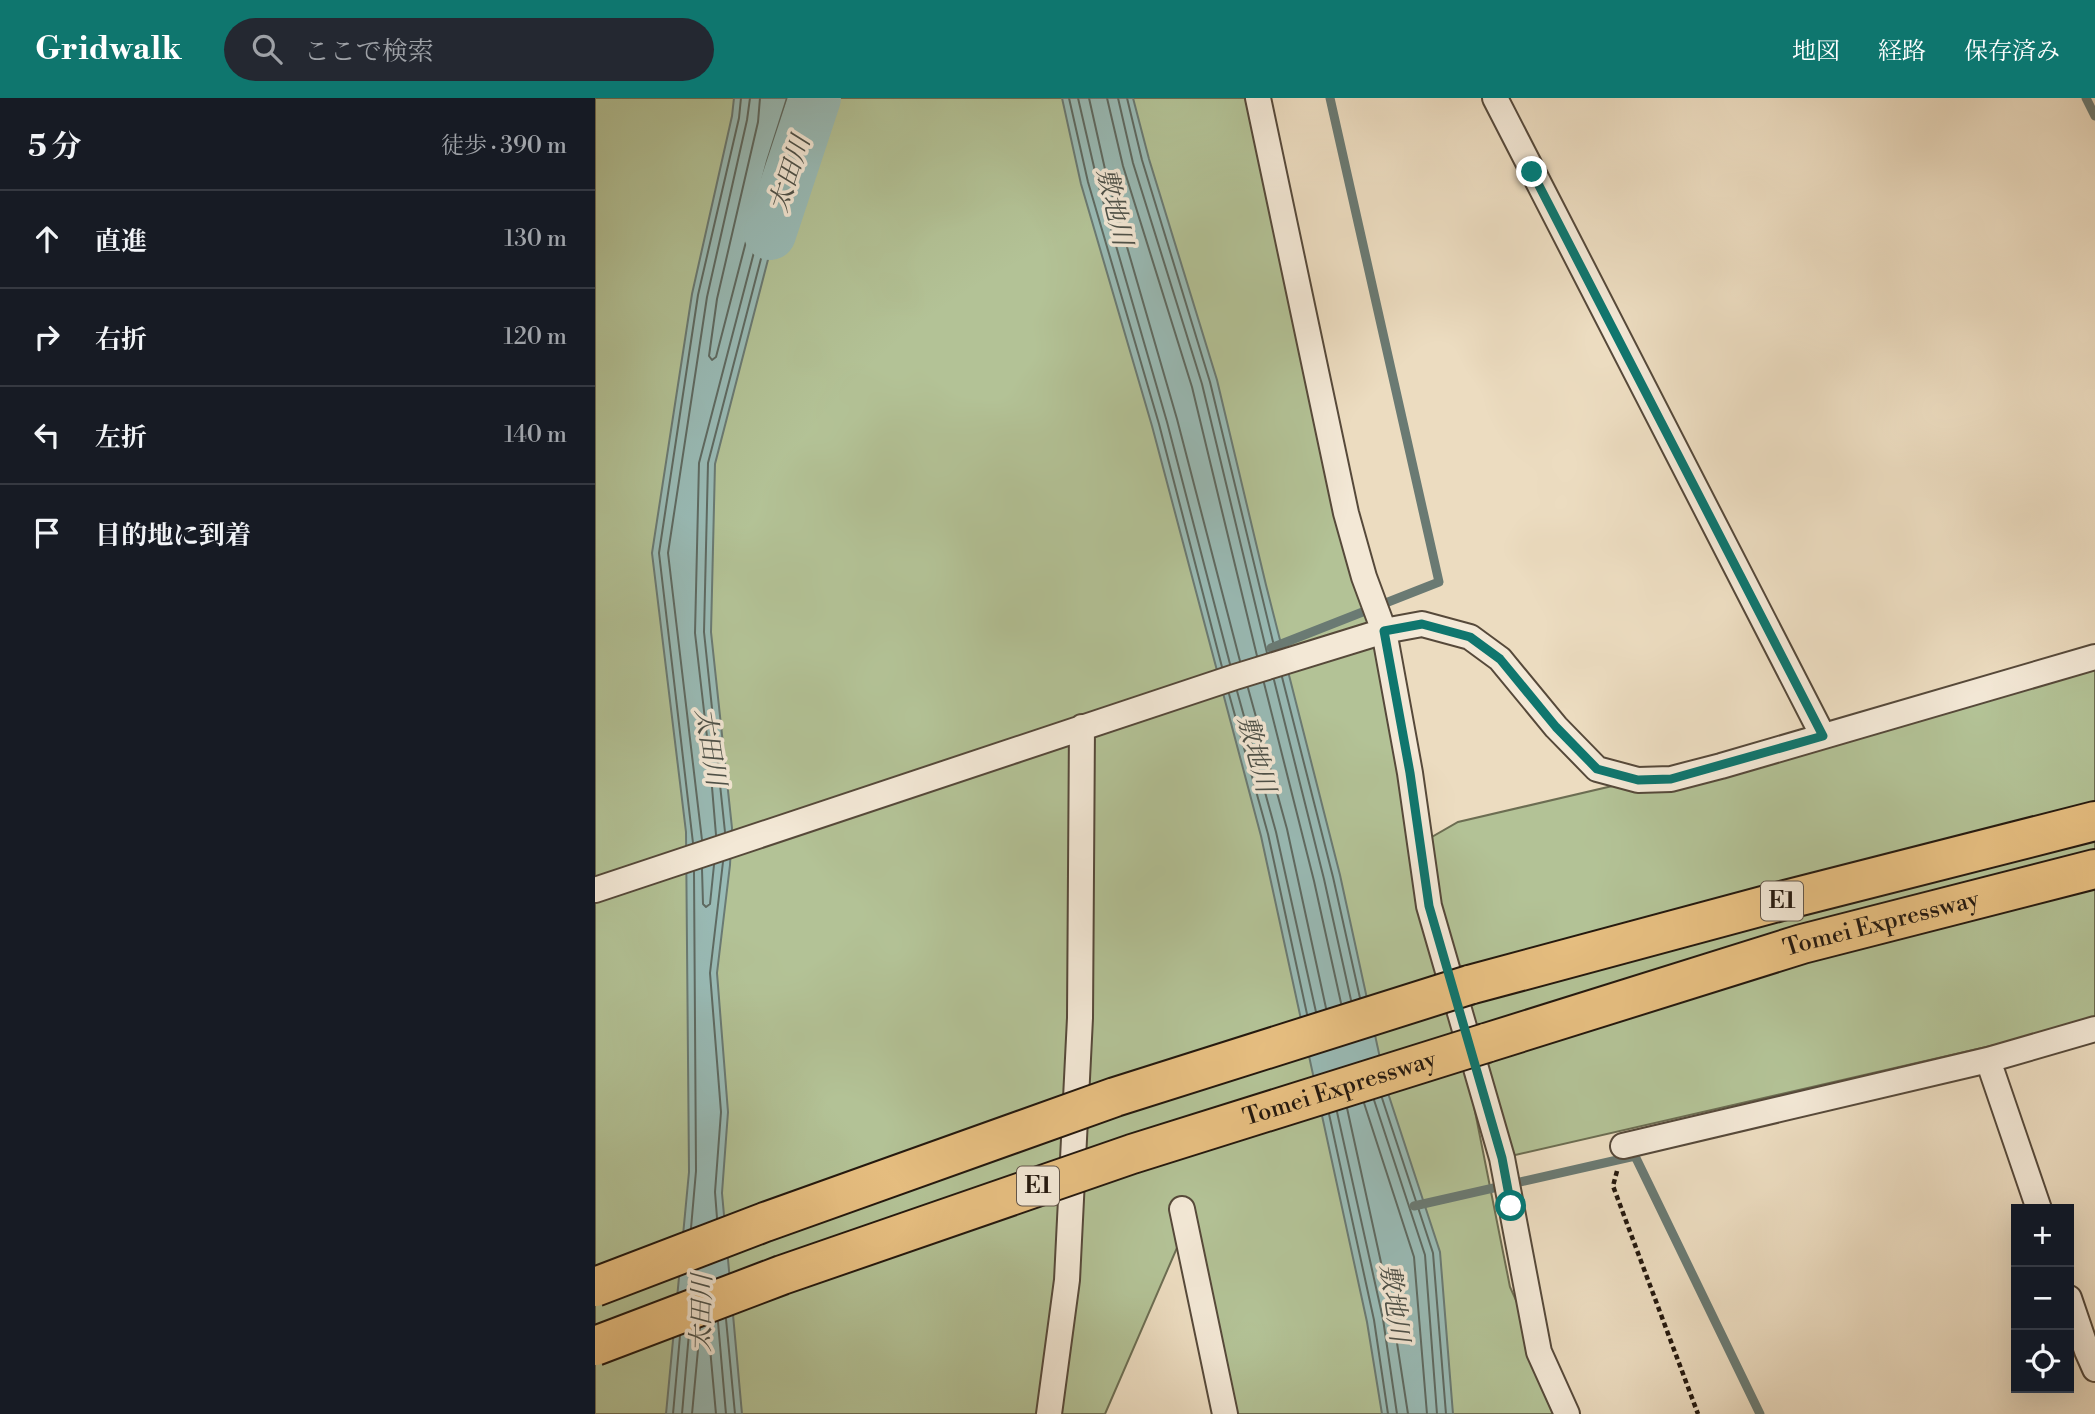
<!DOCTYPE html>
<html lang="ja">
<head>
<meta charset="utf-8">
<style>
	:root { --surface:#171b24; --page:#242831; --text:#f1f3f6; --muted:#9ea1a6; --line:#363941; --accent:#0f766e }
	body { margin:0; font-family:"Libre Bodoni","Noto Serif JP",serif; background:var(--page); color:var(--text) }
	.controls { position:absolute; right:21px; bottom:21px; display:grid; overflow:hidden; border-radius:0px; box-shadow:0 7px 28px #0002 }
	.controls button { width:63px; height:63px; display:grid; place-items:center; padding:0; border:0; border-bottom:2px solid var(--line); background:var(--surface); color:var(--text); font:35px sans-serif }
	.stop { position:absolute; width:21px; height:21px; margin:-16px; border:5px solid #0f766e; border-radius:50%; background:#fff }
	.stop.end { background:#0f766e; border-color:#fff; box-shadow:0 2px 7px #0008 }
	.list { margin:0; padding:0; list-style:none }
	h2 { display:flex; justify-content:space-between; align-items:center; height:91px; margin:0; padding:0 28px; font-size:30px }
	h2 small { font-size:23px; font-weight:400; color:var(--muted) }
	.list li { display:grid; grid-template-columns:46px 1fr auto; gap:21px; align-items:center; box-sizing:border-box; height:98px; padding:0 28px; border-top:2px solid var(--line) }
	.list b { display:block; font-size:26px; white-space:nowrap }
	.list em { font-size:23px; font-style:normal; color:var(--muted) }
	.icon { flex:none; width:38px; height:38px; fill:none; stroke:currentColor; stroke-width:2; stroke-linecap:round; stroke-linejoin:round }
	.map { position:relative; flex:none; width:1500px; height:1316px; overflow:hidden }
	header { display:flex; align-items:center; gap:42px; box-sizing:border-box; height:98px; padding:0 35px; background:var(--accent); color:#fff }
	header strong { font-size:33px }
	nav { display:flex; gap:38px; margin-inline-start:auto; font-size:24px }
	.search { width:490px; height:63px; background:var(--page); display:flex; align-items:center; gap:18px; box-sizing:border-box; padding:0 24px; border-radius:38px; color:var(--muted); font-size:26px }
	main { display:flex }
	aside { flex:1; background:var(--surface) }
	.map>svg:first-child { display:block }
</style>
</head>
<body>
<header>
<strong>Gridwalk</strong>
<div class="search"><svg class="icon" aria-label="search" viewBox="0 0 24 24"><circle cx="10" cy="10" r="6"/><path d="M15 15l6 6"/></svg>ここで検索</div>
<nav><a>地図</a><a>経路</a><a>保存済み</a></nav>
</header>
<main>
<aside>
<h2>5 分<small>徒歩 · 390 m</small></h2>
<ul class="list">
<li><svg class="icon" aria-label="ahead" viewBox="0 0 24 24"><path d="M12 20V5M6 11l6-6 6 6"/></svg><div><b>直進</b></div><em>130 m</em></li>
<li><svg class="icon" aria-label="right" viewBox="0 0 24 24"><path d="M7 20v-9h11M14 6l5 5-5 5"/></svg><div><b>右折</b></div><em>120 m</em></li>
<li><svg class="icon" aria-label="left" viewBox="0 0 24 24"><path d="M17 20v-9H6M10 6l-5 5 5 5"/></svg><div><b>左折</b></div><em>140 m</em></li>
<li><svg class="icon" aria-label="arrive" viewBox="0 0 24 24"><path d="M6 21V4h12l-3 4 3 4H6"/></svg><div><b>目的地に到着</b></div></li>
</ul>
</aside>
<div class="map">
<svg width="1500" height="1316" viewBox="0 0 1500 1316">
	<rect width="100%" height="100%" fill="#ecdcc0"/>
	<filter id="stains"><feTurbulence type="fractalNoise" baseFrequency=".00286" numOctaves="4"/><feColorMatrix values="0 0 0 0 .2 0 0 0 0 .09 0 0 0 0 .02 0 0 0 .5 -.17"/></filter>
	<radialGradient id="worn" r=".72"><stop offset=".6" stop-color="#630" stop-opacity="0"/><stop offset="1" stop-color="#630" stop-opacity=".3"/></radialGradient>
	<path fill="#b3c296" stroke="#6c6d52" stroke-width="2" d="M 0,0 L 663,0 L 828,744 L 863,724 L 1043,682 L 1500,559 L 1500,924 L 907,1060 L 851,868 L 915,1189 L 972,1316 L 630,1316 L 591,1129 L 510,1316 L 0,1316 Z"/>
	<path fill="#99bbb6" stroke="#6a7a73" stroke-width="2" d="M 139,0 L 219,0 L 197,69 L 120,366 L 116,534 L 137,730 L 135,767 L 122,875 L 133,1014 L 127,1095 L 147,1316 L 71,1316 L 94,1074 L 91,734 L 57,455 L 97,196 L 137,18 Z
		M 467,0 L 538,0 L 554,61 L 622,282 L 671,487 L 745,777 L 792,992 L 845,1154 L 858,1316 L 787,1316 L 772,1224 L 666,738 L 557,328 L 486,86 Z"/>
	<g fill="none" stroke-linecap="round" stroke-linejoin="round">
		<path stroke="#5e6a62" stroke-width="2" d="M 165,0 L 163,24 L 122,201 L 114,258 L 117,262 L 121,259 L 172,63 L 192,0
			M 474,0 L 493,84 L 564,326 L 627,569
			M 483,0 L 502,82 L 572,324 L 635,566
			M 494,0 L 512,80 L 582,321 L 645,563
			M 512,0 L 528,68 L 597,289 L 662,558
			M 523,0 L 538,65 L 607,286 L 672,555
			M 532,0 L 547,62 L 615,284 L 680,552
			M 687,579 L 738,779 L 765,900
			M 679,582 L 729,781 L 756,902
			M 669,585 L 719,783 L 746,905
			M 653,590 L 692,731 L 731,910
			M 642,593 L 681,734 L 721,914
			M 634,596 L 673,736 L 712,916
			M 130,734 L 109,534 L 113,365 L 190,68 L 212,0
			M 121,737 L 115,665 L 100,535 L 104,365 L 182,66 L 203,0
			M 107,742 L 73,455 L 112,199 L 152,22 L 155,0
			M 98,745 L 64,455 L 103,197 L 144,20 L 146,0
			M 107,771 L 108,806 L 111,809 L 115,806 L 119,767
			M 787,1000 L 838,1155 L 851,1316
			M 779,1002 L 830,1157 L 842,1316
			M 769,1005 L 819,1159 L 832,1316
			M 752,1010 L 798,1219 L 813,1316
			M 742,1014 L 788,1221 L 802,1316
			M 734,1016 L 779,1222 L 793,1316
			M 122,1120 L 120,1094 L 126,1014 L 115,875 L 128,764
			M 96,1130 L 101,1073 L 99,774
			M 131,1221 L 140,1316
			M 123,1224 L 131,1316
			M 113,1228 L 121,1316
			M 78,1316 L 85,1238
			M 87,1316 L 94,1235
			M 97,1316 L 105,1230"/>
		<path stroke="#6a7a73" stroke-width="9" d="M 1491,0 L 1500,18
			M 676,550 L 844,484 L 735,0
			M 819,1108 L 1040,1058 L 1165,1316"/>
		<path stroke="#99bbb6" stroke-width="52" d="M 175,136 L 220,0"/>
		<defs>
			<path id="minor" d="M 663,0 L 751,415 L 769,479 L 789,533 L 815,675 L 834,808 L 907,1060 L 944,1254 L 972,1316
				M 900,0 L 1228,638
				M 0,792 L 640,579 L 789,533 L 827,526 L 875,539 L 905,561 L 961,629 L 1002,671 L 1043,682 L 1076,681 L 1126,668 L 1500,559
				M 1393,962 L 1444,1111
				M 1028,1048 L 1393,962 L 1500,931
				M 587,1111 L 630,1316
				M 1474,1200 L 1492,1253 L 1500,1271
				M 454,1316 L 472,1182 L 485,920 L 487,629"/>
			<g id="motorway">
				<path d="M 874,887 L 1190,802 L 1500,723"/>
				<path id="s1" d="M 891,945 L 1207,846 L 1500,771"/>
			</g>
		</defs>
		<use href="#minor" stroke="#56493a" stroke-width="28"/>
		<use href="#motorway" stroke="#24180e" stroke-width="42"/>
		<path stroke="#24180e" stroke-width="4.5" stroke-dasharray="5 3.5" stroke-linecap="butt" d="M 1022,1073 L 1018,1088 L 1103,1316"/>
		<use href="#minor" stroke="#f3e8d6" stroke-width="24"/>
		<use href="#motorway" stroke="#e6be80" stroke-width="38"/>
		<defs>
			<g id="motorway-bridge">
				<path d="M 0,1189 L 170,1124 L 520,999 L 874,887"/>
				<path id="s2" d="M 0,1248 L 187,1177 L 537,1056 L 891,945"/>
			</g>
		</defs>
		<use href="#motorway-bridge" stroke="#24180e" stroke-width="42" stroke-linecap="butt"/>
		<use href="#motorway-bridge" stroke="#e6be80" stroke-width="38"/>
	</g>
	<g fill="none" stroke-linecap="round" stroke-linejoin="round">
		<path stroke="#0f766e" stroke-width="9" d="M 916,1108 L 907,1060 L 834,808 L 815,675 L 789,533 L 827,526 L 875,539 L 905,561 L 961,629 L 1002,671 L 1043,682 L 1076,681 L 1228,638 L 937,74"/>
	</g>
	<g text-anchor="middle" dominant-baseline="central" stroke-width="7" stroke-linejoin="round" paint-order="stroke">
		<g fill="#f3e8d6" stroke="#62564a" stroke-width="2">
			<rect x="1166" y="783.5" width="42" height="39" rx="5"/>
			<rect x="422" y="1068.5" width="42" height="39" rx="5"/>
		</g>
		<g font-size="23" font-weight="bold" fill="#24180e">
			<text x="1187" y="803">E1</text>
			<text x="443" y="1088">E1</text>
		</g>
		<g font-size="24" fill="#24180e" stroke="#f3e8d6">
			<text stroke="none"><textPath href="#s1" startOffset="413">Tomei Expressway</textPath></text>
			<text stroke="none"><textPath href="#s2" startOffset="788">Tomei Expressway</textPath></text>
		</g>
		<g font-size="26" font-style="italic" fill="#4d5149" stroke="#f3e8d6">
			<text transform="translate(195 76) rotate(-72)">太田川</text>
			<text transform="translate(519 109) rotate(77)">敷地川</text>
			<text transform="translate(115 649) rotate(81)">太田川</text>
			<text transform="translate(661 656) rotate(75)">敷地川</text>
			<text transform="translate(799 1205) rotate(82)">敷地川</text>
			<text transform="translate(107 1215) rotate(-89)">太田川</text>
		</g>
	</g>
	<rect width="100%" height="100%" filter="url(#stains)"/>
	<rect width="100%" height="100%" fill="url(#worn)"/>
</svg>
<div class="controls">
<button>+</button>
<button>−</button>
<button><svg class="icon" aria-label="locate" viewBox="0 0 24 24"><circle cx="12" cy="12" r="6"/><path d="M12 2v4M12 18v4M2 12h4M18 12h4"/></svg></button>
</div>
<div class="stop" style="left:916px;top:1108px"></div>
<div class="stop end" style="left:937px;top:74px"></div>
</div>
</main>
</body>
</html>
